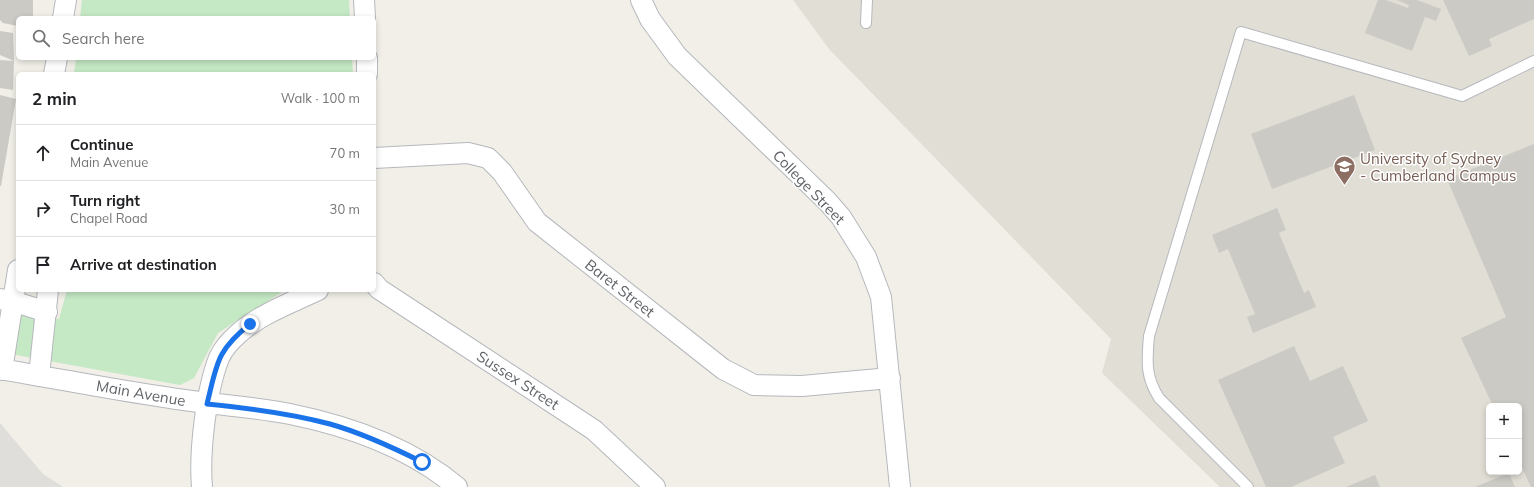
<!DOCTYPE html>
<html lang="en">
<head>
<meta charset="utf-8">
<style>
	:root { --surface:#fff; --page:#f6f6f6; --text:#202124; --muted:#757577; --line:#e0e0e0 }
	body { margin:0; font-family:Mulish,sans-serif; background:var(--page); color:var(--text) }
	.controls { position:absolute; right:12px; bottom:12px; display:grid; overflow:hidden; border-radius:6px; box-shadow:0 2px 6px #0003 }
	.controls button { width:36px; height:36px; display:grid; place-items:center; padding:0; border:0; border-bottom:1px solid var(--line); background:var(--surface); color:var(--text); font:20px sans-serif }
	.stop { position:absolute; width:12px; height:12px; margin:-9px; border:3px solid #1a73e8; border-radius:50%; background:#fff }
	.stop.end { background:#1a73e8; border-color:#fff; box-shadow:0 1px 4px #0008 }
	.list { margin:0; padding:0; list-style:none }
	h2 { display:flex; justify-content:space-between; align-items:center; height:52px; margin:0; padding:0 16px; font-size:17px }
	h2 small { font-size:13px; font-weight:400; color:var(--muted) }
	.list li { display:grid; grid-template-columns:26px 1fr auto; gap:12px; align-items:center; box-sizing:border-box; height:56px; padding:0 16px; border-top:1px solid var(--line) }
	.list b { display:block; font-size:15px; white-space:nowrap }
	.list p { margin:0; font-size:13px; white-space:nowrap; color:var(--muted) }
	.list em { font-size:13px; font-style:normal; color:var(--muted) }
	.icon { flex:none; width:22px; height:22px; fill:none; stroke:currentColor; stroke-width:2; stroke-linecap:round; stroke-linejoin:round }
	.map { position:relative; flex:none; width:1534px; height:487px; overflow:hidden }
	.search { position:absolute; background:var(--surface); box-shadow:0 2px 6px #0003; left:16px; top:16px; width:360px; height:44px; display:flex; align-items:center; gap:10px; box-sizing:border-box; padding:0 14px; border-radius:6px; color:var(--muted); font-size:15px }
	.panel { position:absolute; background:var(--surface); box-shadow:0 2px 6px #0003; left:16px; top:72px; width:360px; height:220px; border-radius:6px }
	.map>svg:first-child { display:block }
</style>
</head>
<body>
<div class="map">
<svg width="1534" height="487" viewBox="0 0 1534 487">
	<rect width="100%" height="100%" fill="#f1efe8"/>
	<path fill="#e0deda" d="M 0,423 L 43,474 L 63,487 L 0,487 Z"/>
	<path fill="#e1ded6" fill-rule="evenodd" d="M 793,0 L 1534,0 L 1534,487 L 1220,487 L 1102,373 L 1111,339 L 829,49 ZM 1489,406 L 1519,406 L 1519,472 L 1489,472 Z"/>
	<path fill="#c5e8c5" d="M 82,0 L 349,0 L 350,18 L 80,18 Z
		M 76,58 L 352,58 L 353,74 L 74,74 Z
		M 67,290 L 285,290 L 218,333 L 194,378 L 180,385 L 0,352 L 0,310 L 59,319 Z"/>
	<path fill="#cccac5" d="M 0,0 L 33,0 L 33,18 L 18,18 L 18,26 L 3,23 L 0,20 Z
		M 1378,0 L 1386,0 L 1408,8 L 1409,5 L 1397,0 L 1417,0 L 1441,9 L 1436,21 L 1425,17 L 1412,51 L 1365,33 Z
		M 1443,0 L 1534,0 L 1534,19 L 1489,39 L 1492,46 L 1469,56 Z
		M 0,31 L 13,33 L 14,61 L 0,55 Z
		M 0,60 L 14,61 L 13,90 L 0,88 Z
		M 0,95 L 16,99 L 1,186 L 0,186 Z
		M 1354,95 L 1375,150 L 1272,189 L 1251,134 Z
		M 1534,144 L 1534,487 L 1531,487 L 1519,461 L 1519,406 L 1493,406 L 1461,338 L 1506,317 L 1447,179 Z
		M 1277,208 L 1286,230 L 1279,233 L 1304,293 L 1309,290 L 1316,307 L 1253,333 L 1247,317 L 1255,314 L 1228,249 L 1219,253 L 1212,235 Z
		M 1294,346 L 1310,381 L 1343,366 L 1368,421 L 1333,437 L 1345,463 L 1291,487 L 1266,487 L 1218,380 Z
		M 1509,473 L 1515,487 L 1475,487 Z
		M 1375,475 L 1380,487 L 1346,487 Z"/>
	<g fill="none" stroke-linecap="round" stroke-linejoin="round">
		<defs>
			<path id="service" d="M 866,23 L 867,0
				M 1248,487 L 1159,398 C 1145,376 1147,361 1149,336 L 1241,32 L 1462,96 L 1534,61"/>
			<path id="minor" d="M 364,0 L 365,18
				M 641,0 L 650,19 L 677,56 L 827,201 L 841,217 L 866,257 L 881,297 L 900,487
				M 63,18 L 66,0
				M 367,58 L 367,74
				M 54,74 L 57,58
				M 374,158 L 468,153 L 488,158 L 502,172 L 537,222 L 723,369 L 754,385 L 802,386 L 890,378
				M 374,283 L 379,289 L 594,430 L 655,487
				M 0,299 L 12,301 L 47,312
				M 0,369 C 55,378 109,389 164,397 C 206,404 248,406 290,414 C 349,426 411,448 457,487
				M 2,370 L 18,270
				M 39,376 L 48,290
				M 202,487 C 199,452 206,391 219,358 C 223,349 230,341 238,334 C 260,314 291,303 318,290"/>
		</defs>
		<use href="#service" stroke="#b5b8bc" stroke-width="12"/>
		<use href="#minor" stroke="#b5b8bc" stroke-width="22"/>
		<use href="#service" stroke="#fff" stroke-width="10"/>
		<use href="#minor" stroke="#fff" stroke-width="20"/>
	</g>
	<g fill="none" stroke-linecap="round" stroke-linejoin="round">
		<path stroke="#1a73e8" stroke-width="5" d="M 250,324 C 216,351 217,364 207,404 C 248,408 289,413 330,424 C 362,433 392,447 422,462"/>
	</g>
	<defs>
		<symbol id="university-pin" viewBox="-11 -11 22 30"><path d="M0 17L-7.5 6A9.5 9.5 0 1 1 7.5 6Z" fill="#8d6e63" stroke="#fff"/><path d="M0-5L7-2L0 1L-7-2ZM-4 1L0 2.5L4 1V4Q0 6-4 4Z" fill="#fff"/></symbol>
	</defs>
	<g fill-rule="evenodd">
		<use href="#university-pin" x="1332" y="154" width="25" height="34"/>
	</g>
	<g text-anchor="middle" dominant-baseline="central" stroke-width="3" stroke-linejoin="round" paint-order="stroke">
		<g font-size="15" fill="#785e54" stroke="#fff" text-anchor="start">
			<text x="1360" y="158">University of Sydney<tspan x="1360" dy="17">- Cumberland Campus</tspan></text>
		</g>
		<g font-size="15" fill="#5f6368" stroke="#fff">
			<text transform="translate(809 187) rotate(46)">College Street</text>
			<text transform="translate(620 288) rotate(38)">Baret Street</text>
			<text transform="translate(518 380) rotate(33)">Sussex Street</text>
			<text transform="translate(141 393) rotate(10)">Main Avenue</text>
		</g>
	</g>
</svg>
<div class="controls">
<button>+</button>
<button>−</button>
</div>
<div class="stop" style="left:422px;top:462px"></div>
<div class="stop end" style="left:250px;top:324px"></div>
<div class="search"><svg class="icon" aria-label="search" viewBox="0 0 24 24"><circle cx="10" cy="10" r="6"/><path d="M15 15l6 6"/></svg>Search here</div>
<section class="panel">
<h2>2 min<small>Walk · 100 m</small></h2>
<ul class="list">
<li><svg class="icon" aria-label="ahead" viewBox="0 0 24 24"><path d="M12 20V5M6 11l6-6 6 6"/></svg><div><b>Continue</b><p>Main Avenue</p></div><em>70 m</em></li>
<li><svg class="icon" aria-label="right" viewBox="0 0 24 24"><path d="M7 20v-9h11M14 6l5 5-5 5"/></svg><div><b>Turn right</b><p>Chapel Road</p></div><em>30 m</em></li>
<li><svg class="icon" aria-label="arrive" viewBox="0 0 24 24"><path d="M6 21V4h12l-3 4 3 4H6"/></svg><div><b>Arrive at destination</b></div></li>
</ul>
</section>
</div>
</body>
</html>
